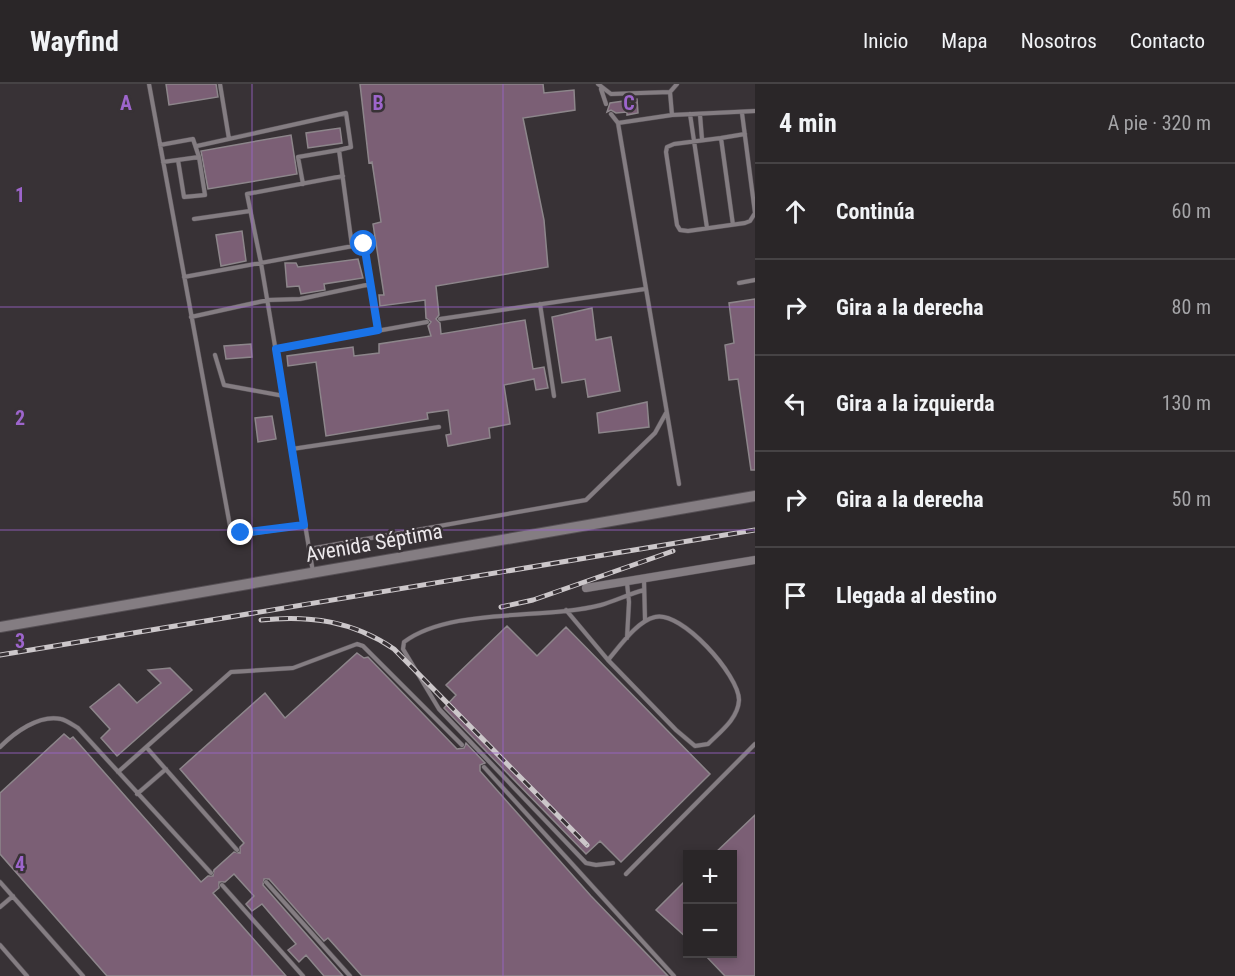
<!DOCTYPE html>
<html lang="es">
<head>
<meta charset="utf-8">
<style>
	:root { --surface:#2a2628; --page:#322e30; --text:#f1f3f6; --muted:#a5a5a8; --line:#464345 }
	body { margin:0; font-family:"Roboto Condensed",sans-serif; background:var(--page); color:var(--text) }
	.controls { position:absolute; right:18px; bottom:18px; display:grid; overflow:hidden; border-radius:0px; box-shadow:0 3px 9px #0003 }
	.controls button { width:54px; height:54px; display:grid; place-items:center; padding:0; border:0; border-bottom:2px solid var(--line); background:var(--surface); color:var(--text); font:30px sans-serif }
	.stop { position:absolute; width:18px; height:18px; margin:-14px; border:4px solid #1a73e8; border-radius:50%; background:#fff }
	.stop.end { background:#1a73e8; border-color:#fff; box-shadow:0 2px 6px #0008 }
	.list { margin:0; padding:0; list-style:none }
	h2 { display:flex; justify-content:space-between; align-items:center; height:78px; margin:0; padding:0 24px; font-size:26px }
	h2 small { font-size:20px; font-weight:400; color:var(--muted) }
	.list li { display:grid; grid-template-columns:39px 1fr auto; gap:18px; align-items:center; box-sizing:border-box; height:96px; padding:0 24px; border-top:2px solid var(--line) }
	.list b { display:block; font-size:22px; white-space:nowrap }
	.list em { font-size:20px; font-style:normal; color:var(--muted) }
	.icon { flex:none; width:33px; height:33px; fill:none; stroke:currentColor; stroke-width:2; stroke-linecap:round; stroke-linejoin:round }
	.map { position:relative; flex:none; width:755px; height:892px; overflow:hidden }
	header { display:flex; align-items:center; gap:36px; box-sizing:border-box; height:84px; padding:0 30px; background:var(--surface); border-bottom:2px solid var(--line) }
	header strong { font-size:28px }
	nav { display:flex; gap:33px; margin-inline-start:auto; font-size:21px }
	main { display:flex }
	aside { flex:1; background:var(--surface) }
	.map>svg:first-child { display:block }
</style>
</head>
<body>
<header>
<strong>Wayfind</strong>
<nav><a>Inicio</a><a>Mapa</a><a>Nosotros</a><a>Contacto</a></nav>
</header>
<main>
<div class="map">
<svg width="755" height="892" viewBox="0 0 755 892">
	<rect width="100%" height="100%" fill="#383236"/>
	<path fill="#7b5f75" stroke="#8d868b" stroke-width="1.5" d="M 166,0 L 216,0 L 218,13 L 169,21 Z
		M 360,0 L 543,0 L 544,9 L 574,6 L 575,26 L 523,34 L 544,136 L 548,183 L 436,202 L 439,231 L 436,235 L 440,239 L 441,250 L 525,236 L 533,285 L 544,283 L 548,304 L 536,306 L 534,295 L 504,301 L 510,340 L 489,344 L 490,354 L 448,362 L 446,351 L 451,350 L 448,326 L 427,329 L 428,335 L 326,352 L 316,278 L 288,282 L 287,272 L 353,263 L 354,272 L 379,269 L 379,260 L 431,252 L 428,242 L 431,238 L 426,234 L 425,216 L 380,222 L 379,211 L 384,211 L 373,140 L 381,138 L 372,78 L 369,79 Z
		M 637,15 L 638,29 L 627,31 L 627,28 L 616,29 L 611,26 L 607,28 L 610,19 Z
		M 340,44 L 342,59 L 308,64 L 306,49 Z
		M 291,51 L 297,90 L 208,105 L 201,67 Z
		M 242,147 L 246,177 L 221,182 L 216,151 Z
		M 358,175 L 363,194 L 324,200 L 325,206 L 301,210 L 299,202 L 287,203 L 285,179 L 296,179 L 298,183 Z
		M 755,215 L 755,386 L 751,386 L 738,295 L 729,296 L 725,261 L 734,259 L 729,219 Z
		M 592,224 L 596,256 L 611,253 L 620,307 L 588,313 L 585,295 L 562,299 L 552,233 Z
		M 251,260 L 252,273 L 226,275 L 224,262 Z
		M 647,318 L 649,343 L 599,349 L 597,329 Z
		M 272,332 L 276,355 L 258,358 L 255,334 Z
		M 507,542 L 537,572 L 566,543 L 710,690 L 621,778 L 600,757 L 586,770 L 444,624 L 456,611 L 446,601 Z
		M 357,569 L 364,574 L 368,573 L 457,665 L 464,664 L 466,659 L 485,679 L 480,681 L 480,687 L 591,812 L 668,892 L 362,892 L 328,854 L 324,857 L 269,795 L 264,795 L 263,801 L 343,892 L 324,892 L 306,871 L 299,878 L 288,866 L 296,860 L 262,820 L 252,827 L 246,820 L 254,812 L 234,790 L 225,798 L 219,798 L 219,804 L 213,809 L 286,892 L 107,892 L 0,770 L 0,709 L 64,650 L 70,655 L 73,653 L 201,798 L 208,792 L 213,792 L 214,786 L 234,768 L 240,769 L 240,763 L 244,759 L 180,685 L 265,609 L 285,634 Z
		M 170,584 L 192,606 L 117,672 L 101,654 L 110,645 L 90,623 L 119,600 L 137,619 L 161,599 L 148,586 Z
		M 755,731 L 755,892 L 725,892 L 704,870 L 732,870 L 732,771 L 713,771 Z
		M 687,795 L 687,854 L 656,826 Z"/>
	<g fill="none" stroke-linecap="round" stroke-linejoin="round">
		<defs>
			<path id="lane" d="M 149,0 L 230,442 L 241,449 L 249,450 L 305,441
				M 220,0 L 229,55
				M 598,0 L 611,10 L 670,8
				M 677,0 L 670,8 L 672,31 L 755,27
				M 601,5 L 606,20
				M 611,30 L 618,39
				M 690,30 L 707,144
				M 672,31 L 618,39 L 679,400
				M 700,31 L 702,55
				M 721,54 L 745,50
				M 160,61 L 193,55 L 199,73 L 163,78
				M 197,62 L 346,29 L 351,63 L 339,66 L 352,162
				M 178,76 L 184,113 L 205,111 L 199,73
				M 303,100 L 298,73 L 339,66
				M 194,135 L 250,127
				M 733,141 L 721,54 L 674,60 L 667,63 L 666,68 L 677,141 L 680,146 L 688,147 L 745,139 L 750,137 L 755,129 L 742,29
				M 184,193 L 364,160 L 378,246
				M 739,199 L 755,196
				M 540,220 L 554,312
				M 191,233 L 268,216 L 300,215 L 371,200
				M 440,235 L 645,205
				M 276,265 L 427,238
				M 215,271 L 224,301 L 284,312
				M 292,365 L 439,343
				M 309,465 L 586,416 L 655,349 L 666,329
				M 313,488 L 261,179 L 247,110 L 343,92
				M 644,495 L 645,536
				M 627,499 L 629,518 L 627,554
				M 566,526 L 608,576 C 620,562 637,537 655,533 C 681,526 739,591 739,616 C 738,635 720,648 708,660 L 695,662 L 676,646 L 608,576
				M 0,663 C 14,649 39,630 61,635 C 66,636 73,641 78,644 L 211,789
				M 147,664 L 237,766
				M 484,683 L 674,892
				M 118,688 L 231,588 L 293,584 L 357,560 L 363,562 L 462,661
				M 137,710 L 166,685
				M 613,779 L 596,781 L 586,779 L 439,625 L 403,565 L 404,558 C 451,523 544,536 601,521 C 615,517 629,510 644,506
				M 626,790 L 755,660
				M 0,798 L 83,892
				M 266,798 L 350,892
				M 222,801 L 303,892
				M 0,823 L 13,812
				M 0,861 L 27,892"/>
			<path id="street" d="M 586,504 L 755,476"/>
			<path id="secondary" d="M 0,543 L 755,412"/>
		</defs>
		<use href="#lane" stroke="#554f54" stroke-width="5"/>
		<use href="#street" stroke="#554f54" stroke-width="9"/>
		<use href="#secondary" stroke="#554f54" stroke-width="12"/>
		<use href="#lane" stroke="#847d82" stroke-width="4"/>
		<use href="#street" stroke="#847d82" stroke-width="8"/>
		<use href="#secondary" stroke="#847d82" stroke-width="10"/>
		<defs>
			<path id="rail" d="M 501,523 L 533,516 L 673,467
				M 261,536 C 310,531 353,537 394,565 L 587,761
				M 0,571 L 755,446"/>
		</defs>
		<use href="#rail" stroke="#ccc7ca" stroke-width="5"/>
		<use href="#rail" stroke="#383236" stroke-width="3" stroke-dasharray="9" stroke-linecap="butt"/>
	</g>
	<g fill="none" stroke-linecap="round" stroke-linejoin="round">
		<path stroke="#1a73e8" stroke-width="8" d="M 241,449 L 304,441 L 276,265 L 378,246 L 364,160"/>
	</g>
	<path fill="none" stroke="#9d65cc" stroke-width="1.5" stroke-opacity="0.55" d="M 252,0 L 252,892M 503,0 L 503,892M 0,223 L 755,223M 0,446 L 755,446M 0,669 L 755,669"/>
	<g text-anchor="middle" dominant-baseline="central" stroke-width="5" stroke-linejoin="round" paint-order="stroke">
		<g font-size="21" fill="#ede9ec" stroke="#383236">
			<text transform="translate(374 459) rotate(-10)">Avenida Séptima</text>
		</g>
	</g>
	<g font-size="20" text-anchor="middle" font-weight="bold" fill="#9d65cc" stroke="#383236" stroke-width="5" stroke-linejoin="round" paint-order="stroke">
		<text x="126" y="26">A</text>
		<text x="378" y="26">B</text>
		<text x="629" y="26">C</text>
		<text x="20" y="118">1</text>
		<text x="20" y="341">2</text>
		<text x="20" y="564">3</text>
		<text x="20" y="787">4</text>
	</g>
</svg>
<div class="controls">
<button>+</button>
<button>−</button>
</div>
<div class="stop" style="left:364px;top:160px"></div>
<div class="stop end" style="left:241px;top:449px"></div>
</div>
<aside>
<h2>4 min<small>A pie · 320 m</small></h2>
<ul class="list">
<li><svg class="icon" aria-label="ahead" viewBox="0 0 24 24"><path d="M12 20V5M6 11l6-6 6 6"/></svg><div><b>Continúa</b></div><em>60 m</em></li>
<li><svg class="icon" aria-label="right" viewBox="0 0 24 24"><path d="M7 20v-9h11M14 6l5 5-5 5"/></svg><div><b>Gira a la derecha</b></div><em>80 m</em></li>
<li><svg class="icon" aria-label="left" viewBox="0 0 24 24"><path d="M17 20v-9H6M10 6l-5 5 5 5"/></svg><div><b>Gira a la izquierda</b></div><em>130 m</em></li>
<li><svg class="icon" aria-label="right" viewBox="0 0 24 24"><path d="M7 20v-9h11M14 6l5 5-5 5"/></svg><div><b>Gira a la derecha</b></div><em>50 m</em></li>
<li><svg class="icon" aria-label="arrive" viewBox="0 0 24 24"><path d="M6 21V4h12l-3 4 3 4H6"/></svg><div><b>Llegada al destino</b></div></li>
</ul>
</aside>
</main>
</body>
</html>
